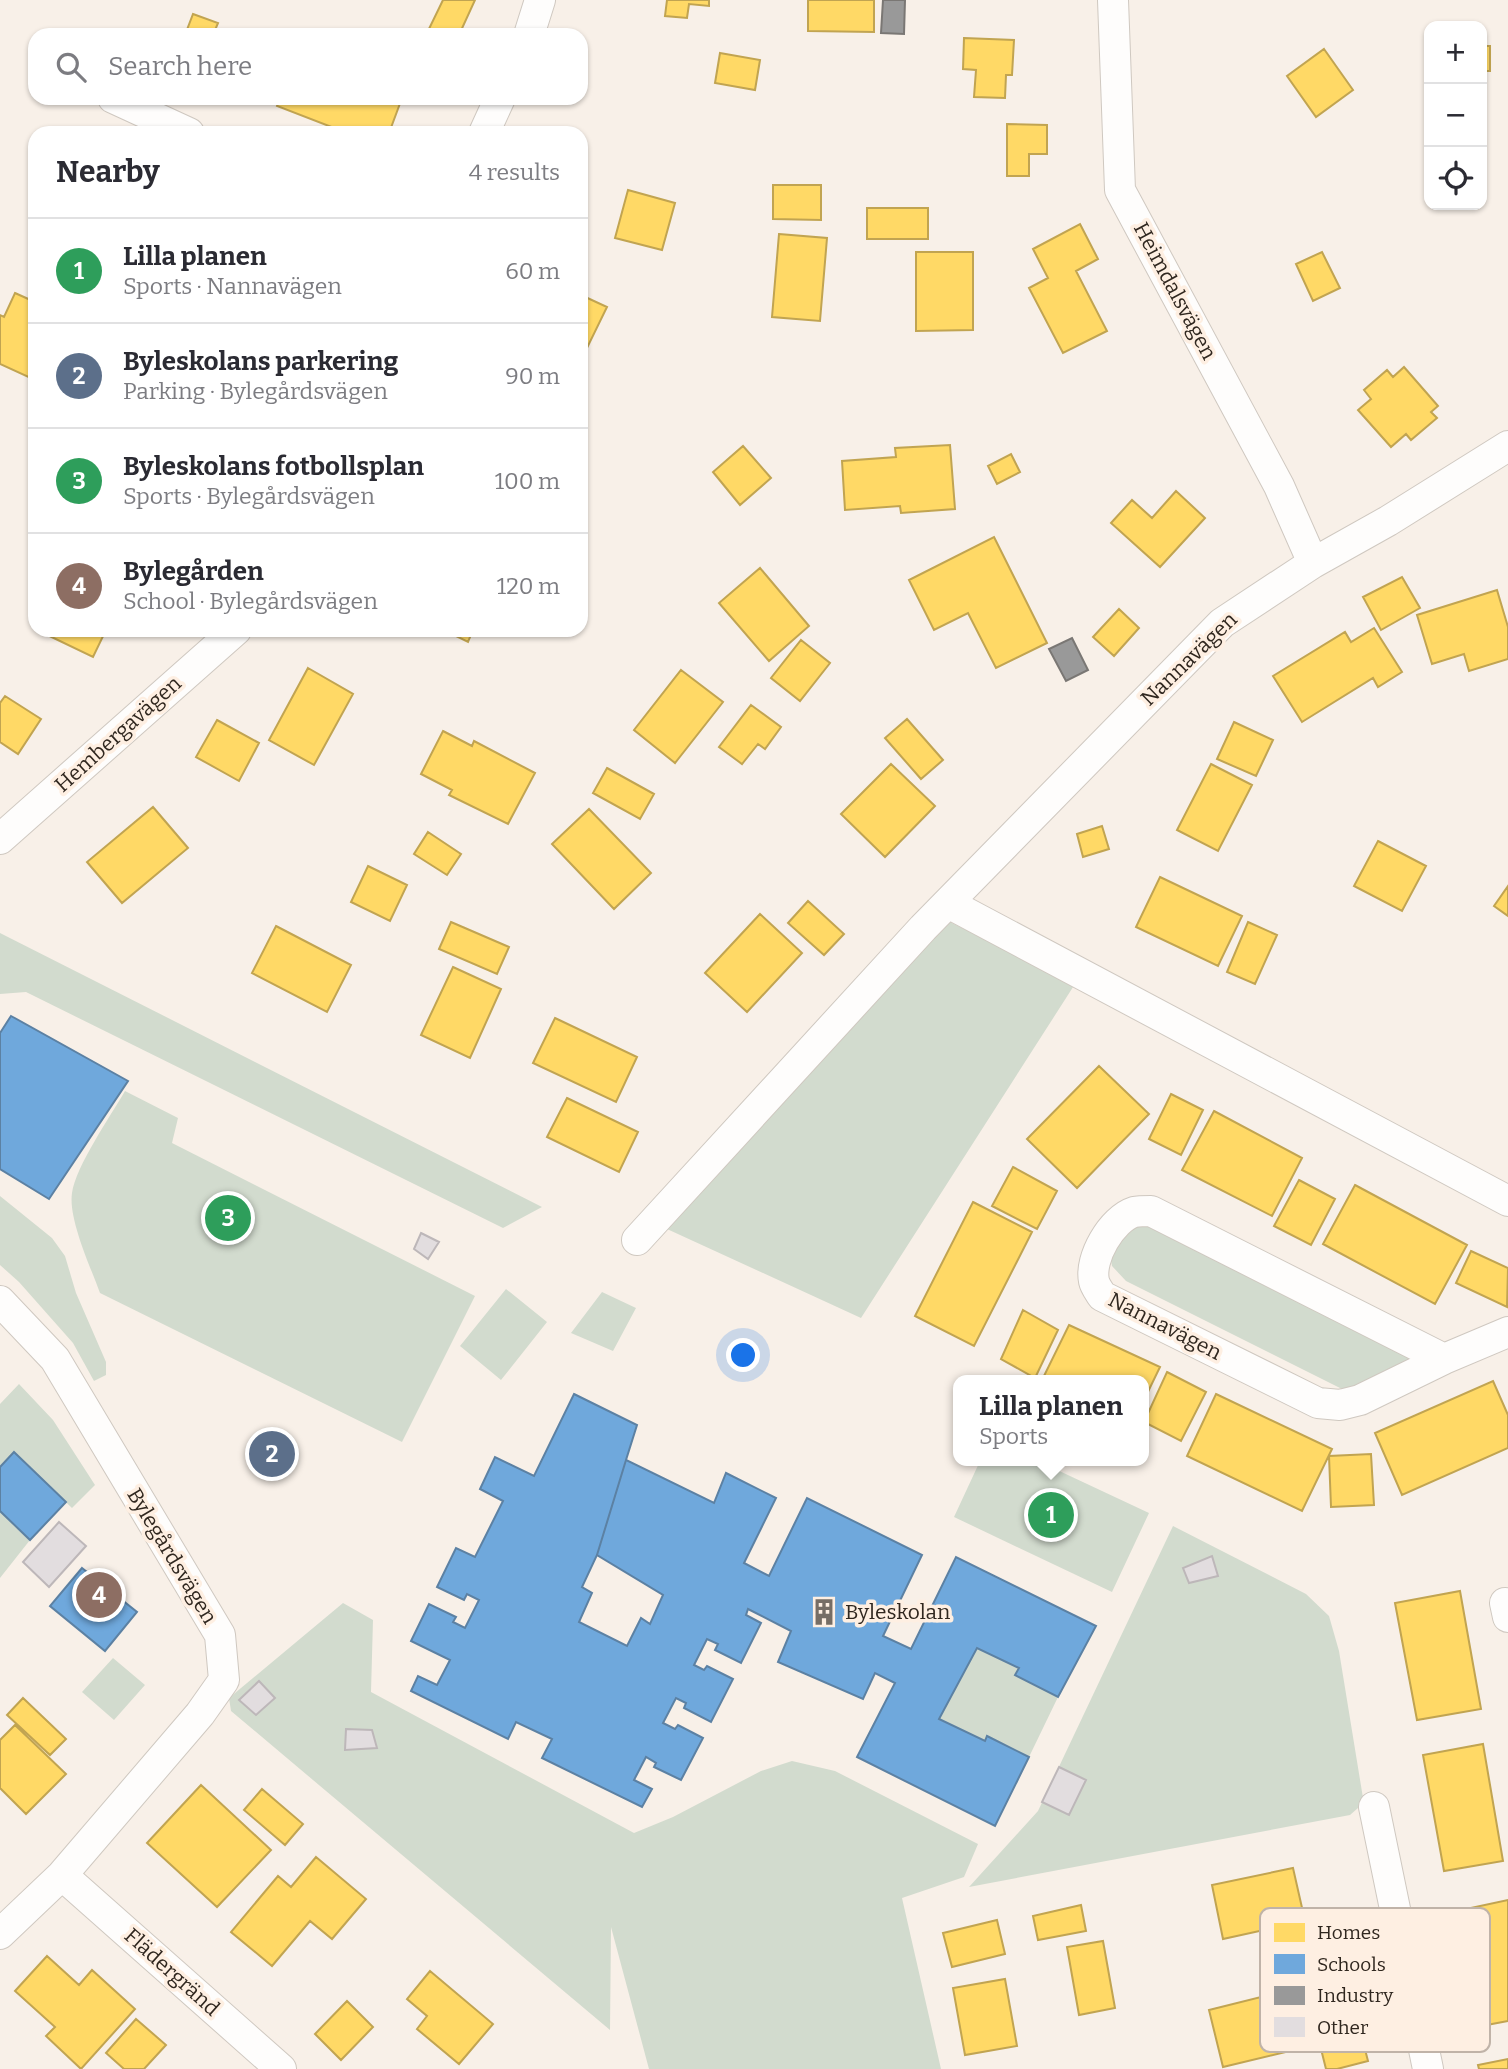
<!DOCTYPE html>
<html lang="en">
<head>
<meta charset="utf-8">
<style>
	:root { --surface:#fff; --page:#f7f7f7; --text:#2b2b33; --muted:#7c7c81; --line:#e1e1e2; --accent:#ea580c }
	body { margin:0; font-family:Bitter,serif; background:var(--page); color:var(--text) }
	.controls { position:absolute; right:21px; top:21px; display:grid; overflow:hidden; border-radius:14px; box-shadow:0 2px 5px #0004 }
	.controls button { width:63px; height:63px; display:grid; place-items:center; padding:0; border:0; border-bottom:2px solid var(--line); background:var(--surface); color:var(--text); font:35px sans-serif }
	.you { position:absolute; left:744px; top:1356px; width:24px; height:24px; margin:-18px; border:5px solid #fff; border-radius:50%; background:#1a73e8; box-shadow:0 0 0 10px #1a73e833 }
	.badge { display:grid; place-items:center; width:46px; height:46px; border-radius:50%; background:var(--accent); color:#fff; font-size:23px; font-weight:700 }
	.pin { position:absolute; translate:-50% -50%; border:4px solid #fff; box-shadow:0 2px 7px #0006 }
	.popup { position:absolute; left:953px; top:1375px; width:196px; height:91px; box-sizing:border-box; display:grid; place-content:center; border-radius:14px; background:var(--surface); filter:drop-shadow(0 2px 5px #0005); font-size:23px; white-space:nowrap; color:var(--muted) }
	.popup b { font-size:26px; color:var(--text) }
	.popup::after { content:''; position:absolute; left:50%; top:100%; margin-left:-14px; border:14px solid transparent; border-top-color:var(--surface) }
	.list { margin:0; padding:0; list-style:none }
	h2 { display:flex; justify-content:space-between; align-items:center; height:91px; margin:0; padding:0 28px; font-size:30px }
	h2 small { font-size:23px; font-weight:400; color:var(--muted) }
	.list li { display:grid; grid-template-columns:46px 1fr auto; gap:21px; align-items:center; box-sizing:border-box; height:105px; padding:0 28px; border-top:2px solid var(--line) }
	.list b { display:block; font-size:26px; white-space:nowrap }
	.list p { margin:0; font-size:23px; white-space:nowrap; color:var(--muted) }
	.list em { font-size:23px; font-style:normal; color:var(--muted) }
	.icon { flex:none; width:38px; height:38px; fill:none; stroke:currentColor; stroke-width:2; stroke-linecap:round; stroke-linejoin:round }
	.map { position:relative; flex:none; width:1508px; height:2069px; overflow:hidden }
	.search { position:absolute; background:var(--surface); box-shadow:0 2px 5px #0004; left:28px; top:28px; width:560px; height:77px; display:flex; align-items:center; gap:18px; box-sizing:border-box; padding:0 24px; border-radius:21px; color:var(--muted); font-size:26px }
	.panel { position:absolute; background:var(--surface); box-shadow:0 2px 5px #0004; left:28px; top:126px; width:560px; height:511px; border-radius:21px }
	.map>svg:first-child { display:block }
</style>
</head>
<body>
<div class="map">
<svg width="1508" height="2069" viewBox="0 0 1508 2069">
	<rect width="100%" height="100%" fill="#f8f0e8"/>
	<path fill="#d2dbce" d="M 948,921 L 1075,984 L 861,1318 L 667,1229 Z
		M 0,933 L 542,1207 L 503,1228 L 26,992 L 0,994 Z
		M 125,1091 L 178,1118 L 172,1143 L 475,1296 L 402,1442 L 100,1293 C 91,1268 68,1219 72,1193 C 76,1166 110,1117 125,1091 Z
		M 0,1196 L 52,1238 L 65,1256 L 76,1293 L 106,1362 L 106,1375 L 94,1381 L 73,1343 L 19,1282 L 0,1265 Z
		M 1134,1212 L 1409,1342 L 1413,1374 L 1342,1389 L 1126,1281 L 1112,1266 L 1109,1247 Z
		M 506,1289 L 547,1322 L 501,1380 L 460,1346 Z
		M 602,1292 L 636,1308 L 613,1351 L 571,1333 Z
		M 19,1384 L 53,1420 L 95,1485 L 72,1508 L 14,1453 L 0,1467 L 0,1404 Z
		M 980,1461 L 1038,1461 L 1149,1513 L 1112,1592 L 954,1517 Z
		M 0,1511 L 30,1540 L 0,1578 Z
		M 1173,1526 L 1306,1594 L 1329,1616 L 1339,1651 L 1363,1798 L 1358,1808 L 1350,1815 L 969,1887 L 1038,1811 Z
		M 343,1603 L 373,1620 L 371,1692 L 634,1833 L 673,1817 L 761,1771 L 792,1761 L 835,1771 L 978,1844 L 964,1877 L 902,1898 L 941,2069 L 649,2069 L 611,1927 L 610,2030 L 231,1711 L 229,1698 Z
		M 977,1648 L 1019,1668 L 1016,1675 L 1058,1697 L 1029,1757 L 988,1737 L 985,1741 L 939,1719 Z
		M 113,1658 L 145,1685 L 114,1720 L 82,1692 Z"/>
	<path fill="#ffd966" stroke="#c1a451" stroke-width="2" d="M 443,0 L 475,0 L 459,35 L 426,35 Z
		M 667,0 L 709,0 L 709,6 L 689,4 L 687,18 L 665,16 Z
		M 808,0 L 874,0 L 874,32 L 808,31 Z
		M 193,14 L 218,23 L 213,35 L 185,35 Z
		M 964,38 L 1014,40 L 1012,75 L 1006,75 L 1005,98 L 974,97 L 976,70 L 963,69 Z
		M 1482,46 L 1490,46 L 1490,71 L 1482,71 Z
		M 1324,49 L 1353,90 L 1316,117 L 1287,76 Z
		M 720,53 L 760,60 L 755,90 L 715,83 Z
		M 280,98 L 402,98 L 389,133 L 347,133 L 277,106 Z
		M 1007,124 L 1047,125 L 1047,154 L 1029,154 L 1029,176 L 1007,176 Z
		M 773,185 L 821,185 L 821,220 L 773,219 Z
		M 628,190 L 675,203 L 662,250 L 615,238 Z
		M 867,208 L 928,208 L 928,239 L 867,239 Z
		M 1080,224 L 1098,259 L 1076,271 L 1107,331 L 1063,353 L 1029,288 L 1048,278 L 1033,249 Z
		M 779,234 L 827,238 L 820,321 L 772,317 Z
		M 916,252 L 973,252 L 973,330 L 916,331 Z
		M 1322,252 L 1340,288 L 1313,301 L 1296,264 Z
		M 15,293 L 35,302 L 35,380 L 0,364 L 0,315 L 4,317 Z
		M 581,295 L 607,307 L 587,348 L 581,345 Z
		M 1404,367 L 1438,406 L 1431,412 L 1437,418 L 1411,440 L 1406,434 L 1391,447 L 1358,410 L 1371,399 L 1364,390 L 1387,370 L 1393,377 Z
		M 950,445 L 955,509 L 901,513 L 900,506 L 845,510 L 842,461 L 896,457 L 895,448 Z
		M 743,446 L 771,478 L 740,505 L 713,472 Z
		M 1011,454 L 1020,472 L 997,484 L 988,466 Z
		M 1176,491 L 1205,518 L 1160,567 L 1111,523 L 1132,500 L 1152,518 Z
		M 994,537 L 1047,643 L 996,668 L 968,613 L 934,630 L 909,580 Z
		M 760,568 L 809,626 L 769,661 L 719,603 Z
		M 1402,577 L 1420,608 L 1381,630 L 1363,597 Z
		M 1497,590 L 1508,627 L 1508,659 L 1469,671 L 1464,654 L 1432,664 L 1417,615 Z
		M 1119,609 L 1139,628 L 1114,656 L 1093,637 Z
		M 1374,628 L 1402,672 L 1378,687 L 1373,678 L 1302,722 L 1273,676 L 1345,632 L 1351,642 Z
		M 37,630 L 106,630 L 93,657 Z
		M 444,630 L 473,630 L 468,642 Z
		M 801,640 L 830,663 L 800,701 L 771,678 Z
		M 308,668 L 353,694 L 314,765 L 269,740 Z
		M 681,670 L 723,702 L 675,763 L 634,730 Z
		M 5,696 L 41,719 L 18,754 L 0,742 L 0,703 Z
		M 751,705 L 781,727 L 765,749 L 758,744 L 742,764 L 719,747 Z
		M 907,719 L 943,760 L 921,779 L 885,738 Z
		M 217,720 L 259,743 L 239,781 L 196,757 Z
		M 1234,722 L 1273,740 L 1256,776 L 1217,759 Z
		M 443,731 L 472,746 L 474,741 L 535,773 L 508,824 L 449,795 L 452,790 L 421,774 Z
		M 891,764 L 935,806 L 885,857 L 841,814 Z
		M 1211,764 L 1252,785 L 1218,851 L 1177,830 Z
		M 607,768 L 654,794 L 640,819 L 593,793 Z
		M 153,807 L 188,848 L 122,903 L 87,862 Z
		M 589,809 L 651,873 L 614,909 L 552,844 Z
		M 1102,826 L 1109,849 L 1083,857 L 1077,834 Z
		M 428,832 L 461,854 L 447,875 L 414,854 Z
		M 1378,841 L 1426,866 L 1402,911 L 1354,886 Z
		M 368,866 L 407,885 L 390,921 L 351,902 Z
		M 1160,877 L 1242,916 L 1218,966 L 1136,927 Z
		M 1508,886 L 1508,916 L 1494,906 Z
		M 808,901 L 844,934 L 824,955 L 788,923 Z
		M 760,914 L 802,953 L 747,1012 L 705,973 Z
		M 451,922 L 509,947 L 497,974 L 439,949 Z
		M 1248,922 L 1277,935 L 1255,984 L 1227,972 Z
		M 276,926 L 351,965 L 327,1012 L 252,973 Z
		M 453,967 L 501,989 L 470,1058 L 421,1035 Z
		M 555,1018 L 637,1057 L 616,1102 L 533,1063 Z
		M 1099,1066 L 1149,1114 L 1077,1188 L 1027,1139 Z
		M 1171,1094 L 1203,1110 L 1181,1155 L 1149,1139 Z
		M 567,1098 L 638,1132 L 619,1172 L 547,1137 Z
		M 1214,1111 L 1302,1158 L 1272,1216 L 1182,1170 Z
		M 1013,1167 L 1057,1191 L 1037,1229 L 992,1206 Z
		M 1299,1180 L 1335,1199 L 1311,1245 L 1274,1226 Z
		M 1355,1185 L 1467,1245 L 1435,1304 L 1323,1244 Z
		M 973,1202 L 1032,1232 L 974,1346 L 915,1316 Z
		M 1471,1251 L 1508,1268 L 1507,1307 L 1456,1283 Z
		M 1023,1310 L 1058,1330 L 1035,1378 L 1001,1359 Z
		M 1069,1325 L 1160,1367 L 1144,1400 L 1144,1380 L 1042,1380 Z
		M 1167,1372 L 1206,1392 L 1181,1441 L 1144,1422 Z
		M 1493,1381 L 1508,1415 L 1508,1448 L 1402,1495 L 1375,1433 Z
		M 1216,1394 L 1332,1449 L 1302,1511 L 1187,1456 Z
		M 1371,1454 L 1374,1505 L 1331,1507 L 1329,1456 Z
		M 1460,1591 L 1481,1709 L 1417,1720 L 1395,1603 Z
		M 23,1698 L 66,1739 L 50,1755 L 7,1715 Z
		M 15,1725 L 66,1774 L 26,1814 L 0,1788 L 0,1740 Z
		M 1483,1744 L 1503,1861 L 1444,1871 L 1423,1755 Z
		M 201,1785 L 271,1850 L 217,1907 L 147,1843 Z
		M 262,1789 L 303,1824 L 285,1845 L 244,1810 Z
		M 316,1857 L 366,1899 L 332,1939 L 310,1921 L 272,1966 L 231,1932 L 278,1876 L 291,1887 Z
		M 1293,1868 L 1305,1921 L 1223,1939 L 1212,1885 Z
		M 1508,1900 L 1508,2021 L 1476,2027 L 1452,1912 Z
		M 1081,1905 L 1086,1931 L 1038,1940 L 1033,1916 Z
		M 997,1920 L 1005,1954 L 952,1967 L 943,1933 Z
		M 1343,1923 L 1349,1950 L 1296,1961 L 1290,1934 Z
		M 1103,1941 L 1115,2008 L 1079,2015 L 1067,1947 Z
		M 47,1956 L 79,1985 L 92,1970 L 135,2009 L 81,2069 L 46,2036 L 55,2027 L 15,1991 Z
		M 430,1971 L 493,2024 L 459,2064 L 417,2029 L 427,2016 L 407,1999 Z
		M 1005,1979 L 1017,2046 L 965,2055 L 953,1988 Z
		M 1297,1988 L 1311,2046 L 1223,2067 L 1209,2010 Z
		M 347,2001 L 373,2027 L 341,2060 L 315,2034 Z
		M 136,2019 L 166,2045 L 144,2069 L 124,2069 L 106,2053 Z
		M 1359,2026 L 1368,2061 L 1337,2069 L 1326,2069 L 1318,2037 Z
		M 1508,2059 L 1508,2069 L 1479,2069 L 1478,2065 Z"/>
	<path fill="#6fa8dc" stroke="#5c81a3" stroke-width="2" fill-rule="evenodd" d="M 11,1016 L 128,1081 L 49,1199 L 0,1169 L 0,1033 Z
		M 574,1394 L 637,1425 L 626,1460 L 714,1503 L 726,1473 L 776,1498 L 744,1563 L 769,1576 L 807,1498 L 922,1555 L 883,1636 L 911,1649 L 956,1557 L 1096,1626 L 1058,1697 L 1015,1675 L 1019,1668 L 977,1648 L 939,1719 L 985,1741 L 987,1736 L 1029,1757 L 995,1826 L 857,1757 L 895,1683 L 875,1673 L 863,1699 L 778,1662 L 791,1631 L 748,1609 L 746,1615 L 761,1623 L 741,1663 L 715,1650 L 718,1644 L 707,1639 L 694,1665 L 704,1670 L 707,1666 L 733,1679 L 711,1722 L 684,1708 L 686,1703 L 676,1698 L 663,1723 L 675,1729 L 678,1725 L 703,1738 L 681,1780 L 654,1767 L 656,1763 L 646,1757 L 634,1780 L 652,1789 L 642,1807 L 542,1758 L 552,1739 L 516,1722 L 508,1739 L 411,1691 L 418,1676 L 437,1685 L 450,1660 L 411,1641 L 429,1604 L 456,1617 L 453,1622 L 465,1628 L 479,1600 L 467,1594 L 464,1600 L 437,1587 L 456,1548 L 475,1557 L 503,1501 L 480,1489 L 495,1457 L 534,1476 ZM 626,1460 L 597,1555 L 663,1595 L 650,1624 L 641,1618 L 627,1646 L 579,1622 L 592,1593 L 582,1587 L 597,1555 Z
		M 14,1452 L 66,1502 L 30,1540 L 0,1511 L 0,1467 Z
		M 82,1568 L 137,1612 L 105,1651 L 50,1606 Z"/>
	<path fill="#999" stroke="#7a7774" stroke-width="2" d="M 883,0 L 905,0 L 904,34 L 881,33 Z
		M 1072,638 L 1088,670 L 1066,681 L 1049,649 Z"/>
	<path fill="#e2dddf" stroke="#bdb7b9" stroke-width="2" d="M 421,1233 L 439,1242 L 428,1259 L 414,1249 Z
		M 59,1522 L 86,1546 L 49,1587 L 23,1562 Z
		M 1212,1556 L 1218,1576 L 1189,1583 L 1183,1568 Z
		M 259,1681 L 275,1698 L 256,1715 L 239,1700 Z
		M 346,1729 L 372,1730 L 377,1748 L 345,1750 Z
		M 1059,1767 L 1086,1780 L 1069,1815 L 1042,1802 Z"/>
	<g fill="none" stroke-linecap="round" stroke-linejoin="round">
		<defs>
			<path id="minor" d="M 1113,0 L 1120,190 L 1279,486 L 1313,563
				M 529,35 L 540,0
				M 113,98 L 189,133
				M 484,133 L 500,98
				M 0,839 L 236,630
				M 948,903 L 1508,1201
				M 637,1240 L 923,928 L 1222,623 L 1313,563 L 1388,521 L 1508,446
				M 0,1301 L 55,1359 L 220,1635 L 224,1680 L 200,1714 L 62,1875 L 0,1934
				M 1444,1359 L 1151,1211 C 1146,1211 1139,1211 1134,1212 C 1112,1219 1089,1258 1094,1281 C 1095,1286 1099,1291 1102,1296 L 1318,1403 L 1340,1405 L 1360,1400 L 1444,1359 L 1508,1332
				M 1505,1603 L 1508,1617
				M 1374,1807 L 1428,2069
				M 62,1875 L 281,2069"/>
		</defs>
		<use href="#minor" stroke="#cfc8c0" stroke-width="32"/>
		<use href="#minor" stroke="#fefdfc" stroke-width="30"/>
	</g>
	<defs>
		<symbol id="building-bare" viewBox="-9 -9 18 18"><path d="M-4-6H4V6H1V3H-1V6H-4ZM-2.5-4.3h1.7v1.8h-1.7ZM.8-4.3h1.7v1.8H.8ZM-2.5-1h1.7V.8h-1.7ZM.8-1h1.7V.8H.8Z" fill="#766d65" stroke="#feefe2" stroke-width="2.5" paint-order="stroke"/></symbol>
	</defs>
	<g fill-rule="evenodd">
		<use href="#building-bare" x="805" y="1593" width="38" height="38"/>
	</g>
	<g text-anchor="middle" dominant-baseline="central" stroke-width="7" stroke-linejoin="round" paint-order="stroke">
		<g font-size="21" fill="#30271f" stroke="#feefe2">
			<text transform="translate(1175 291) rotate(62)">Heimdalsvägen</text>
			<text transform="translate(1189 659) rotate(-44)">Nannavägen</text>
			<text transform="translate(118 734) rotate(-42)">Hembergavägen</text>
			<text transform="translate(1165 1326) rotate(27)">Nannavägen</text>
			<text transform="translate(172 1556) rotate(59)">Bylegårdsvägen</text>
			<text transform="translate(172 1972) rotate(42)">Flädergränd</text>
		</g>
		<g font-size="21" fill="#30271f" stroke="#feefe2" text-anchor="start">
			<text x="845" y="1612">Byleskolan</text>
		</g>
	</g>
	<rect x="1260" y="1908" width="230" height="144" rx="10" fill="#feefe2" stroke="#c0b3a8" stroke-width="2"/>
	<rect x="1274" y="1923" width="31" height="19" fill="#ffd966"/>
	<rect x="1274" y="1954" width="31" height="20" fill="#6fa8dc"/>
	<rect x="1274" y="1986" width="31" height="19" fill="#999"/>
	<rect x="1274" y="2017" width="31" height="20" fill="#e2dddf"/>
	<g font-size="19" fill="#30271f">
		<text x="1317" y="1939">Homes</text>
		<text x="1317" y="1971">Schools</text>
		<text x="1317" y="2002">Industry</text>
		<text x="1317" y="2034">Other</text>
	</g>
</svg>
<div class="controls">
<button>+</button>
<button>−</button>
<button><svg class="icon" aria-label="locate" viewBox="0 0 24 24"><circle cx="12" cy="12" r="6"/><path d="M12 2v4M12 18v4M2 12h4M18 12h4"/></svg></button>
</div>
<div class="you"></div>
<div class="pin badge" style="left:1051px;top:1515px;background:#2e9e5b">1</div>
<div class="popup"><b>Lilla planen</b>Sports</div>
<div class="pin badge" style="left:272px;top:1454px;background:#5c6f8a">2</div>
<div class="pin badge" style="left:228px;top:1218px;background:#2e9e5b">3</div>
<div class="pin badge" style="left:99px;top:1595px;background:#8d6e63">4</div>
<div class="search"><svg class="icon" aria-label="search" viewBox="0 0 24 24"><circle cx="10" cy="10" r="6"/><path d="M15 15l6 6"/></svg>Search here</div>
<section class="panel">
<h2>Nearby<small>4 results</small></h2>
<ul class="list">
<li><span class="badge" style="background:#2e9e5b">1</span><div><b>Lilla planen</b><p>Sports · Nannavägen</p></div><em>60 m</em></li>
<li><span class="badge" style="background:#5c6f8a">2</span><div><b>Byleskolans parkering</b><p>Parking · Bylegårdsvägen</p></div><em>90 m</em></li>
<li><span class="badge" style="background:#2e9e5b">3</span><div><b>Byleskolans fotbollsplan</b><p>Sports · Bylegårdsvägen</p></div><em>100 m</em></li>
<li><span class="badge" style="background:#8d6e63">4</span><div><b>Bylegården</b><p>School · Bylegårdsvägen</p></div><em>120 m</em></li>
</ul>
</section>
</div>
</body>
</html>
